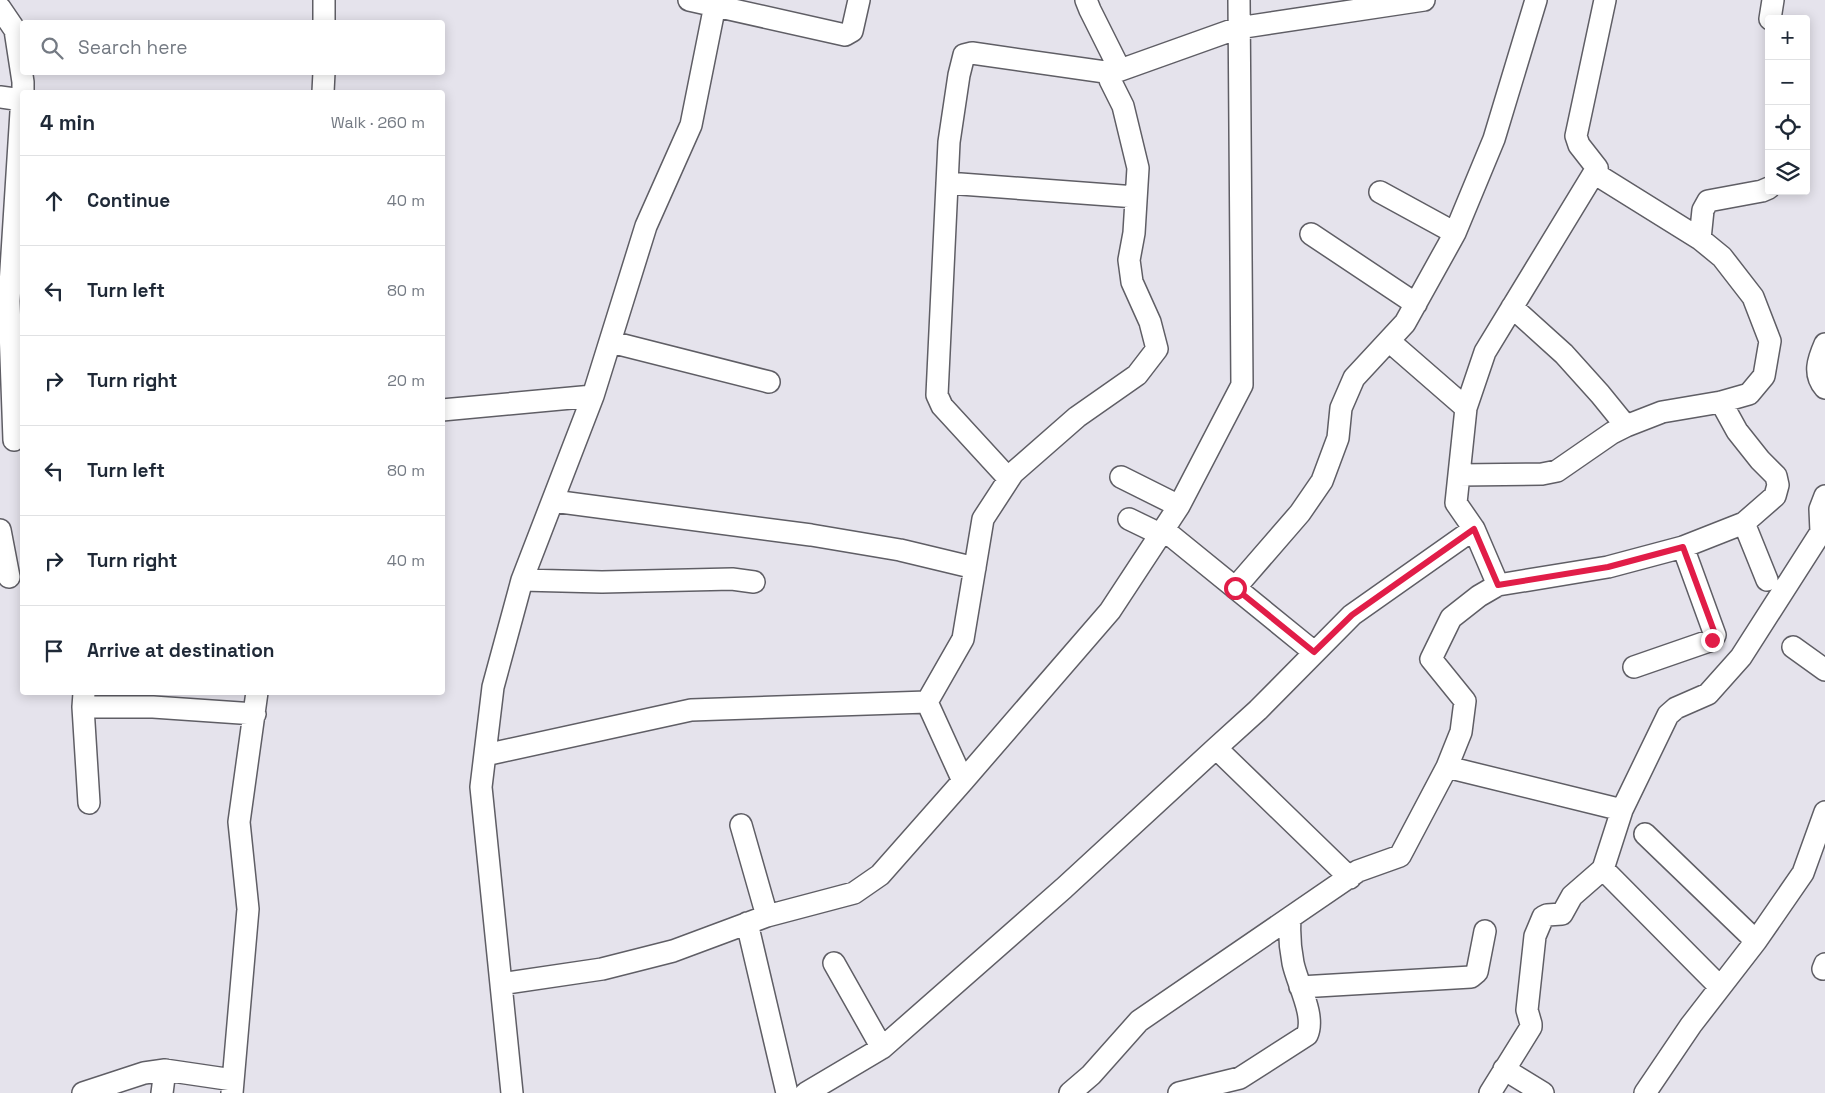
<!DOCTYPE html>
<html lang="en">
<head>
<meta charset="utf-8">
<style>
	:root { --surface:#fff; --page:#f6f6f7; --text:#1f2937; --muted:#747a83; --line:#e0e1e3 }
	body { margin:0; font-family:"Space Grotesk",sans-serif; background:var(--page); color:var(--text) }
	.controls { position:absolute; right:15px; top:15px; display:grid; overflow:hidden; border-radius:5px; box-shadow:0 2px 12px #0003 }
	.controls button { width:45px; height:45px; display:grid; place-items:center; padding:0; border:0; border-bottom:1px solid var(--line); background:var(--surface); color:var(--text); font:25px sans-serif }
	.stop { position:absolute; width:15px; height:15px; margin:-11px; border:4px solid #e11d48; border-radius:50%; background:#fff }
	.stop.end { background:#e11d48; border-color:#fff; box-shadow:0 1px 5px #0008 }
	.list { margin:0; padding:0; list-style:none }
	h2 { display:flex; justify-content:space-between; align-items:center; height:65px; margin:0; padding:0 20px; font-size:21px }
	h2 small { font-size:16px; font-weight:400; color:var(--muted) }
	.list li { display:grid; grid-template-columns:32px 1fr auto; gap:15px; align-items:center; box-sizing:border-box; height:90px; padding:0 20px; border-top:1px solid var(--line) }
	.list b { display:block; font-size:19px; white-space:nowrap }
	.list em { font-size:16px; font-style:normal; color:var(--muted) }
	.icon { flex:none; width:28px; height:28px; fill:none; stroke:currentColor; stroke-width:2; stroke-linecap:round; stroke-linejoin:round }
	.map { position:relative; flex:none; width:1825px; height:1093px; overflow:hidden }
	.search { position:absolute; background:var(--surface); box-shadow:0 2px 12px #0003; left:20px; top:20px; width:425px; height:55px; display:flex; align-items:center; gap:12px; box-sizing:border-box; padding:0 18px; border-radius:5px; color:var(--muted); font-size:19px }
	.panel { position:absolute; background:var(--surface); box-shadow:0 2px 12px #0003; left:20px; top:90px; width:425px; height:605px; border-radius:5px }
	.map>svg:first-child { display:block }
</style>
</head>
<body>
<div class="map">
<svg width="1825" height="1093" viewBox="0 0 1825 1093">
	<rect width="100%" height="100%" fill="#e5e3ec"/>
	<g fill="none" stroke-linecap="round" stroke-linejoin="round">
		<defs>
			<path id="minor" d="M 689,0 L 845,35 L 852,31 L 859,0
				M 1086,0 L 1090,10 L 1120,70
				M 0,8 L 15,30 L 23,82 L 23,92
				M 1770,19 L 1773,0
				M 324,22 L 324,0
				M 323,92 L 324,72
				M 0,97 L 22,100
				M 947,183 L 1136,197
				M 1380,192 L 1455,233
				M 1311,234 L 1416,304
				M 1700,239 L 1703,210 L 1708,201 L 1762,191 L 1769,188
				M 1512,307 L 1564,354 L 1600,394 L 1626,426
				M 1389,341 L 1466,408
				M 611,342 L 769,382
				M 1825,344 C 1818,360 1813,374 1825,388
				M 442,410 L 593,396 L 646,226 L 691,125 L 716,0
				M 14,440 L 9,301 L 22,96
				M 1459,475 L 1542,474 L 1557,471 L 1612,433 L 1626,426 L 1662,412 L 1721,402 L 1749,394 L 1764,376 L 1770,341 L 1753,297 L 1722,257 L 1700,239 L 1594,173
				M 1121,477 L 1179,506
				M 1009,479 L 942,406 L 937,395 L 949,142 L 959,75 L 964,55 L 972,53 L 1112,73 L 1238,28 L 1424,0
				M 553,501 L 811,535 L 900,550 L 975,568
				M 1129,519 L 1160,534
				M 1744,523 L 1767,580
				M 1474,529 L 1498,585
				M 0,530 L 9,577
				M 1164,530 L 1314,652
				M 522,580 L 602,582 L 732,579 L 754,582
				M 1235,588 L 1300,513 L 1322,481 L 1338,438 L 1341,408 L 1354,378 L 1405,323 L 1455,233 L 1494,139 L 1536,0
				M 1793,647 L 1825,670
				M 1634,667 L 1712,640 L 1715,635 L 1683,547
				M 84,693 L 83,707 L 89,803
				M 927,702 L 963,639 L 983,519 L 1013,473 L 1077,417 L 1137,375 L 1157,349 L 1150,322 L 1132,282 L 1129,260 L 1134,233 L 1138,168 L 1123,106 L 1110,80 L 1112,73
				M 83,707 L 153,707 L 255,714
				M 1216,748 L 1350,878
				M 485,755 L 691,710 L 927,702 L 963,781
				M 1447,767 L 1622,810
				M 741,825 L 767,916
				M 1645,834 L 1756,941
				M 1603,869 L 1719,986
				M 747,923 L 787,1093
				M 834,963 L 882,1048
				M 1823,969 L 1825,964
				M 501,984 L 602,969 L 673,951 L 767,916 L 854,893 L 880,875 L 963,781 L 1110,611 L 1179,506 L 1242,385 L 1239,0
				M 1300,987 L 1471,977 L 1477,972 L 1485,931
				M 1504,1069 L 1543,1093
				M 165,1070 L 233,1080
				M 83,1093 L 144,1073 L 165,1070 L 162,1093
				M 232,1093 L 248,909 L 239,822 L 257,692
				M 512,1093 L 481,787 L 493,687 L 522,580 L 593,396
				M 806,1093 L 882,1048 L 1064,888 L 1216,748 L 1258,710 L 1352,615 L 1474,529 L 1456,503 L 1466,408 L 1485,352 L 1597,168 L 1579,145 L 1576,136 L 1605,0
				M 1070,1093 L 1091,1075 L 1139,1021 L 1358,871 L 1400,856 L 1447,767 L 1461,732 L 1465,701 L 1431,659 L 1451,618 L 1479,596 L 1498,585 L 1608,567 L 1683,547 L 1744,523 L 1775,496 L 1778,485 L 1776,476 L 1760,460 L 1737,431 L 1721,402
				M 1179,1093 L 1240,1078 L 1307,1035 C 1316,1016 1297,983 1293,963 C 1290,948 1289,934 1290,919
				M 1490,1093 L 1531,1027 L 1531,1024 L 1527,1010 L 1535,936 L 1543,917 L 1547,915 L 1562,914 L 1572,896 L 1603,869 L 1622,810 L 1668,715 L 1676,708 L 1708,694 L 1741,657 L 1821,532 L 1820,509 L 1825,496
				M 1645,1093 L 1691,1025 L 1756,941 L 1803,873 L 1825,812"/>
		</defs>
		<use href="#minor" stroke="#5f5e65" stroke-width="24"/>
		<use href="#minor" stroke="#fff" stroke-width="21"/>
	</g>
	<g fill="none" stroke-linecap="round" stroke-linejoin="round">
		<path stroke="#e11d48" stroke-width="6" d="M 1235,588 L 1314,652 L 1352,615 L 1474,529 L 1498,585 L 1608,567 L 1683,547 L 1714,631 L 1715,636 L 1712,640"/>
	</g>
</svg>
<div class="controls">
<button>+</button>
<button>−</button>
<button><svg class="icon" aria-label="locate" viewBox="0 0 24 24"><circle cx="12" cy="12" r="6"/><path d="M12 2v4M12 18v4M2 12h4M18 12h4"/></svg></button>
<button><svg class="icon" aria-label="layers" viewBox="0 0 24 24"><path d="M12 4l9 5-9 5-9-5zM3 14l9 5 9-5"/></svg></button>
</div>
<div class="stop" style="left:1235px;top:588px"></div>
<div class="stop end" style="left:1712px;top:640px"></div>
<div class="search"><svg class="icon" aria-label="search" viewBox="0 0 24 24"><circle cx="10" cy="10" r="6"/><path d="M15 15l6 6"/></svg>Search here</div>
<section class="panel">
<h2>4 min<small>Walk · 260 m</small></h2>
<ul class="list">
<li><svg class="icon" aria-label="ahead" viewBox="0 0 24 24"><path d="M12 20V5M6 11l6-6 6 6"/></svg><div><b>Continue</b></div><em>40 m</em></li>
<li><svg class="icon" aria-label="left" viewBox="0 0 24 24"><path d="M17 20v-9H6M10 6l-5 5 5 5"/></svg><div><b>Turn left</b></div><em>80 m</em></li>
<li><svg class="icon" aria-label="right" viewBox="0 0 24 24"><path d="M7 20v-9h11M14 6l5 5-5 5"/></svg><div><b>Turn right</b></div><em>20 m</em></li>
<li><svg class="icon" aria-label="left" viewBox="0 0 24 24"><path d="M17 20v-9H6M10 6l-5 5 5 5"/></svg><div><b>Turn left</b></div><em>80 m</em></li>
<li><svg class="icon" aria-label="right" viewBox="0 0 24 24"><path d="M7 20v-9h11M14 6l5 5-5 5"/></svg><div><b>Turn right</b></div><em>40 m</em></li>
<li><svg class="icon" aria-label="arrive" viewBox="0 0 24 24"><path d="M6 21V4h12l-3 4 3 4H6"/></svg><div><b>Arrive at destination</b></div></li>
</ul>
</section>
</div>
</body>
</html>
